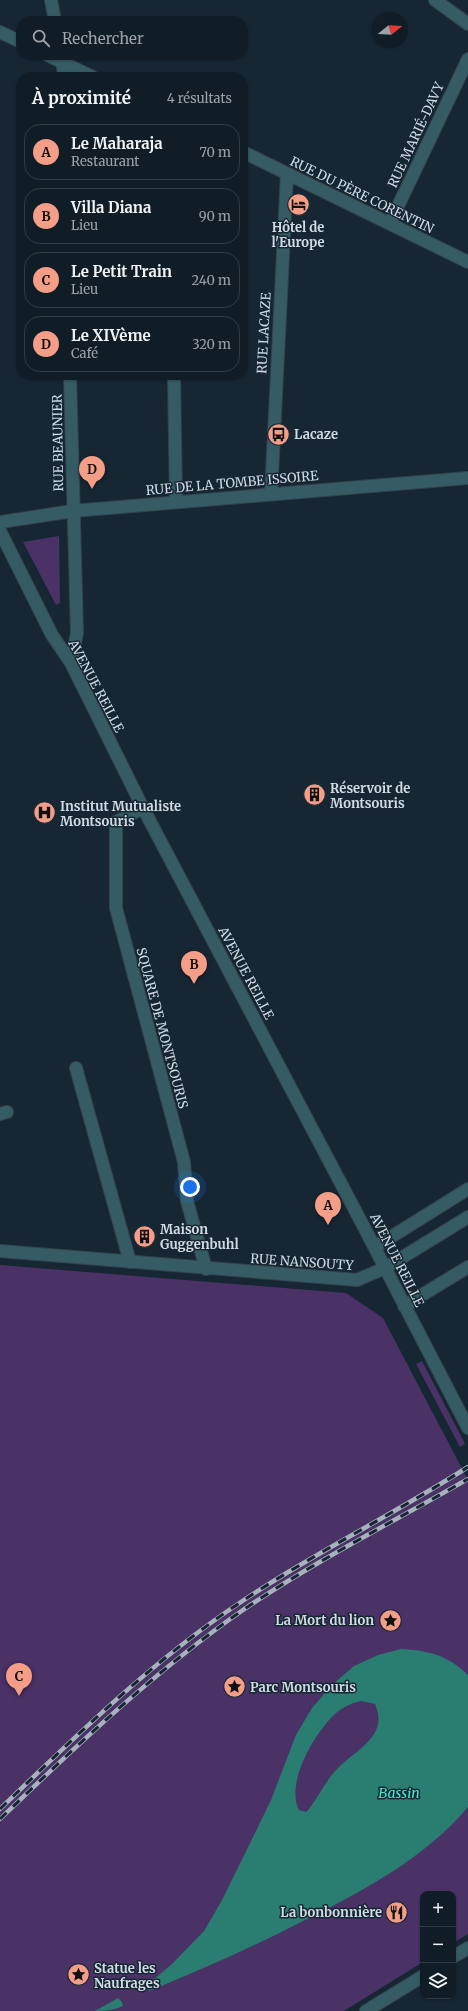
<!DOCTYPE html>
<html lang="fr">
<head>
<meta charset="utf-8">
<style>
	:root { --surface:#101d26; --page:#19262e; --text:#f1f3f6; --muted:#9ca2a7; --line:#303b43; --accent:#f49e88 }
	body { margin:0; font-family:Merriweather,serif; background:var(--page); color:var(--text) }
	.controls { position:absolute; right:12px; bottom:12px; display:grid; overflow:hidden; border-radius:8px; box-shadow:0 1px 3px #0004 }
	.controls button { width:36px; height:36px; display:grid; place-items:center; padding:0; border:0; border-bottom:1px solid var(--line); background:var(--surface); color:var(--text); font:20px sans-serif }
	.compass { position:absolute; left:372px; top:12px; width:36px; height:36px; border-radius:50%; background:var(--surface); box-shadow:0 1px 3px #0004; rotate:72deg }
	.you { position:absolute; left:190px; top:1187px; width:14px; height:14px; margin:-10px; border:3px solid #fff; border-radius:50%; background:#1a73e8; box-shadow:0 0 0 6px #1a73e833 }
	.badge { display:grid; place-items:center; width:26px; height:26px; border-radius:50%; background:var(--accent); color:#111; font-size:13px; font-weight:700 }
	.pin { position:absolute; translate:-50% -33px; filter:drop-shadow(0 1px 2px #0008) }
	.pin::after { content:''; position:absolute; top:21px; width:14px; height:12px; background:inherit; clip-path:polygon(0 0,100% 0,50% 100%) }
	.list { margin:0; padding:0; list-style:none }
	h2 { display:flex; justify-content:space-between; align-items:center; height:52px; margin:0; padding:0 16px; font-size:17px }
	h2 small { font-size:13px; font-weight:400; color:var(--muted) }
	.list li { display:grid; grid-template-columns:26px 1fr auto; gap:12px; align-items:center; box-sizing:border-box; height:56px; margin:0 8px 8px; padding:0 8px; border:1px solid var(--line); border-radius:16px }
	.list b { display:block; font-size:15px; white-space:nowrap }
	.list p { margin:0; font-size:13px; white-space:nowrap; color:var(--muted) }
	.list em { font-size:13px; font-style:normal; color:var(--muted) }
	.icon { flex:none; width:22px; height:22px; fill:none; stroke:currentColor; stroke-width:2; stroke-linecap:round; stroke-linejoin:round }
	.map { position:relative; flex:none; width:468px; height:2011px; overflow:hidden }
	.search { position:absolute; background:var(--surface); box-shadow:0 1px 3px #0004; left:16px; top:16px; width:232px; height:44px; display:flex; align-items:center; gap:10px; box-sizing:border-box; padding:0 14px; border-radius:16px; color:var(--muted); font-size:15px }
	.panel { position:absolute; background:var(--surface); box-shadow:0 1px 3px #0004; left:16px; top:72px; width:232px; height:308px; border-radius:16px }
	.map>svg:first-child { display:block }
</style>
</head>
<body>
<div class="map">
<svg width="468" height="2011" viewBox="0 0 468 2011">
	<rect width="100%" height="100%" fill="#162733"/>
	<path fill="#4a3166" d="M 59,536 L 60,603 L 56,605 L 23,542 Z
		M 0,1265 L 346,1293 L 383,1318 L 468,1480 L 468,1934 L 453,1943 L 453,1894 L 423,1894 L 423,1962 L 344,2011 L 0,2011 Z
		M 422,1361 L 465,1444 L 460,1447 L 416,1364 Z"/>
	<path fill="#297d71" fill-rule="evenodd" d="M 401,1649 C 428,1650 449,1656 468,1675 L 468,1807 C 426,1857 365,1890 307,1919 C 255,1946 203,1969 149,1991 L 147,1985 L 172,1964 L 204,1931 L 222,1900 L 257,1829 L 271,1800 L 296,1735 L 312,1708 L 332,1685 L 354,1666 L 378,1655 ZM 361,1701 L 375,1704 C 389,1736 357,1749 338,1768 C 326,1780 319,1796 309,1809 L 306,1812 L 299,1810 C 285,1783 315,1733 334,1715 C 341,1708 351,1703 361,1701 Z
		M 118,1998 L 122,2002 L 123,2006 C 112,2011 100,2011 88,2011 L 95,2011 Z"/>
	<g fill="none" stroke-linecap="round" stroke-linejoin="round">
		<defs>
			<path id="minor" d="M 51,0 L 55,21
				M 435,0 L 468,24
				M 0,32 L 21,42
				M 47,55 L 93,77
				M 62,56 L 64,77
				M 243,152 L 468,262
				M 390,223 L 468,59
				M 70,375 L 77,633 L 71,663
				M 174,375 L 176,502
				M 271,494 L 287,174
				M 0,522 L 73,511 L 468,478
				M 0,531 L 52,635 L 71,663 L 143,808 L 366,1231 L 468,1428
				M 143,808 L 116,822 L 116,908 L 184,1162 L 187,1201 L 206,1269
				M 76,1068 L 130,1262
				M 0,1114 L 7,1112
				M 375,1247 L 468,1189
				M 0,1251 L 357,1280 L 385,1268 L 468,1217
				M 404,1306 L 468,1267
				M 453,1957 L 468,1948
				M 366,2011 L 423,1976"/>
		</defs>
		<use href="#minor" stroke="#34444f" stroke-width="14"/>
		<use href="#minor" stroke="#355c64" stroke-width="12"/>
		<defs>
			<path id="rail" d="M 0,1809 C 75,1737 149,1664 235,1606 C 310,1555 391,1516 468,1467
				M 0,1819 C 77,1745 155,1671 243,1610 C 315,1561 393,1522 468,1479"/>
		</defs>
		<use href="#rail" stroke="#a7b2bc" stroke-width="4.5"/>
		<use href="#rail" stroke="#162733" stroke-width="3" stroke-dasharray="9" stroke-linecap="butt"/>
	</g>
	<defs>
		<symbol id="hotel-disc" viewBox="-11 -11 22 22"><circle r="9.5" fill="#f49e88" stroke="#162733"/><path d="M-6-4.5h1.5V1H6V5H4.5V3h-9V5H-6ZM-4 0a1.8 1.8 0 1 1 3.6 0ZM.5 0V-2.5h3Q6-2.5 6 0Z" fill="#111"/></symbol>
		<symbol id="bus-disc" viewBox="-11 -11 22 22"><circle r="9.5" fill="#f49e88" stroke="#162733"/><path d="M-5-6H5V4H4V6H2V4H-2V6H-4V4H-5ZM-3.5-4V0h7V-4ZM-3.5 1.2v1.5H-2V1.2ZM2 1.2v1.5H3.5V1.2Z" fill="#111"/></symbol>
		<symbol id="building-disc" viewBox="-11 -11 22 22"><circle r="9.5" fill="#f49e88" stroke="#162733"/><path d="M-4-6H4V6H1V3H-1V6H-4ZM-2.5-4.3h1.7v1.8h-1.7ZM.8-4.3h1.7v1.8H.8ZM-2.5-1h1.7V.8h-1.7ZM.8-1h1.7V.8H.8Z" fill="#111"/></symbol>
		<symbol id="hospital-disc" viewBox="-11 -11 22 22"><circle r="9.5" fill="#f49e88" stroke="#162733"/><path d="M-5-5h3v3.5h4V-5h3V5h-3V1.5h-4V5h-3Z" fill="#111"/></symbol>
		<symbol id="sight-disc" viewBox="-11 -11 22 22"><circle r="9.5" fill="#f49e88" stroke="#162733"/><path d="M0-6L1.8-2.2L6-1.7L2.9 1.2L3.7 5.4L0 3.3L-3.7 5.4L-2.9 1.2L-6-1.7L-1.8-2.2Z" fill="#111"/></symbol>
		<symbol id="restaurant-disc" viewBox="-11 -11 22 22"><circle r="9.5" fill="#f49e88" stroke="#162733"/><path d="M-5-6h1v4h1v-4h1v4h1v-4h1v5L-1.5 .5V6h-2V.5L-5-1ZM5-6V6H3V1.5H1.5Q1.5-4 5-6Z" fill="#111"/></symbol>
	</defs>
	<g fill-rule="evenodd">
		<use href="#hotel-disc" x="286" y="192" width="25" height="25"/>
		<use href="#bus-disc" x="266" y="422" width="25" height="25"/>
		<use href="#building-disc" x="302" y="782" width="25" height="25"/>
		<use href="#hospital-disc" x="32" y="800" width="25" height="25"/>
		<use href="#building-disc" x="132" y="1224" width="25" height="25"/>
		<use href="#sight-disc" x="378" y="1608" width="25" height="25"/>
		<use href="#sight-disc" x="222" y="1674" width="25" height="25"/>
		<use href="#restaurant-disc" x="384" y="1900" width="25" height="25"/>
		<use href="#sight-disc" x="66" y="1962" width="25" height="25"/>
	</g>
	<g text-anchor="middle" dominant-baseline="central" stroke-width="3" stroke-linejoin="round" paint-order="stroke">
		<g font-size="13" fill="#d0dae3" stroke="#162733">
			<text transform="translate(416 135) rotate(-65)">RUE MARIÉ-DAVY</text>
			<text transform="translate(362 195) rotate(26)">RUE DU PÈRE CORENTIN</text>
			<text transform="translate(264 333) rotate(-87)">RUE LACAZE</text>
			<text transform="translate(58 443) rotate(-91)">RUE BEAUNIER</text>
			<text transform="translate(232 483) rotate(-5)">RUE DE LA TOMBE ISSOIRE</text>
			<text transform="translate(96 686) rotate(62)">AVENUE REILLE</text>
			<text transform="translate(246 973) rotate(62)">AVENUE REILLE</text>
			<text transform="translate(162 1028) rotate(75)">SQUARE DE MONTSOURIS</text>
			<text transform="translate(397 1260) rotate(63)">AVENUE REILLE</text>
			<text transform="translate(302 1262) rotate(4)">RUE NANSOUTY</text>
		</g>
		<g font-size="13" font-weight="bold" fill="#d0dae3" stroke="#162733" text-anchor="start">
			<text x="298" y="227" text-anchor="middle">Hôtel de<tspan x="298" dy="15">l'Europe</tspan></text>
			<text x="294" y="434">Lacaze</text>
			<text x="330" y="788">Réservoir de<tspan x="330" dy="15">Montsouris</tspan></text>
			<text x="60" y="806">Institut Mutualiste<tspan x="60" dy="15">Montsouris</tspan></text>
			<text x="160" y="1229">Maison<tspan x="160" dy="15">Guggenbuhl</tspan></text>
			<text x="374" y="1620" text-anchor="end">La Mort du lion</text>
			<text x="250" y="1687">Parc Montsouris</text>
			<text x="382" y="1912" text-anchor="end">La bonbonnière</text>
			<text x="94" y="1968">Statue les<tspan x="94" dy="15">Naufrages</tspan></text>
		</g>
		<g font-size="14" font-style="italic" fill="#4de8d2" stroke="#162733">
			<text x="399" y="1793">Bassin</text>
		</g>
	</g>
</svg>
<div class="controls">
<button>+</button>
<button>−</button>
<button><svg class="icon" aria-label="layers" viewBox="0 0 24 24"><path d="M12 4l9 5-9 5-9-5zM3 14l9 5 9-5"/></svg></button>
</div>
<svg class="compass" viewBox="-18 -18 36 36"><path d="M0-13l5 13h-10z" fill="#e53935"/><path d="M0 13l5-13h-10z" fill="#9ca2a7"/></svg>
<div class="you"></div>
<div class="pin badge" style="left:328px;top:1225px">A</div>
<div class="pin badge" style="left:194px;top:984px">B</div>
<div class="pin badge" style="left:19px;top:1696px">C</div>
<div class="pin badge" style="left:92px;top:489px">D</div>
<div class="search"><svg class="icon" aria-label="search" viewBox="0 0 24 24"><circle cx="10" cy="10" r="6"/><path d="M15 15l6 6"/></svg>Rechercher</div>
<section class="panel">
<h2>À proximité<small>4 résultats</small></h2>
<ul class="list">
<li><span class="badge">A</span><div><b>Le Maharaja</b><p>Restaurant</p></div><em>70 m</em></li>
<li><span class="badge">B</span><div><b>Villa Diana</b><p>Lieu</p></div><em>90 m</em></li>
<li><span class="badge">C</span><div><b>Le Petit Train</b><p>Lieu</p></div><em>240 m</em></li>
<li><span class="badge">D</span><div><b>Le XIVème</b><p>Café</p></div><em>320 m</em></li>
</ul>
</section>
</div>
</body>
</html>
